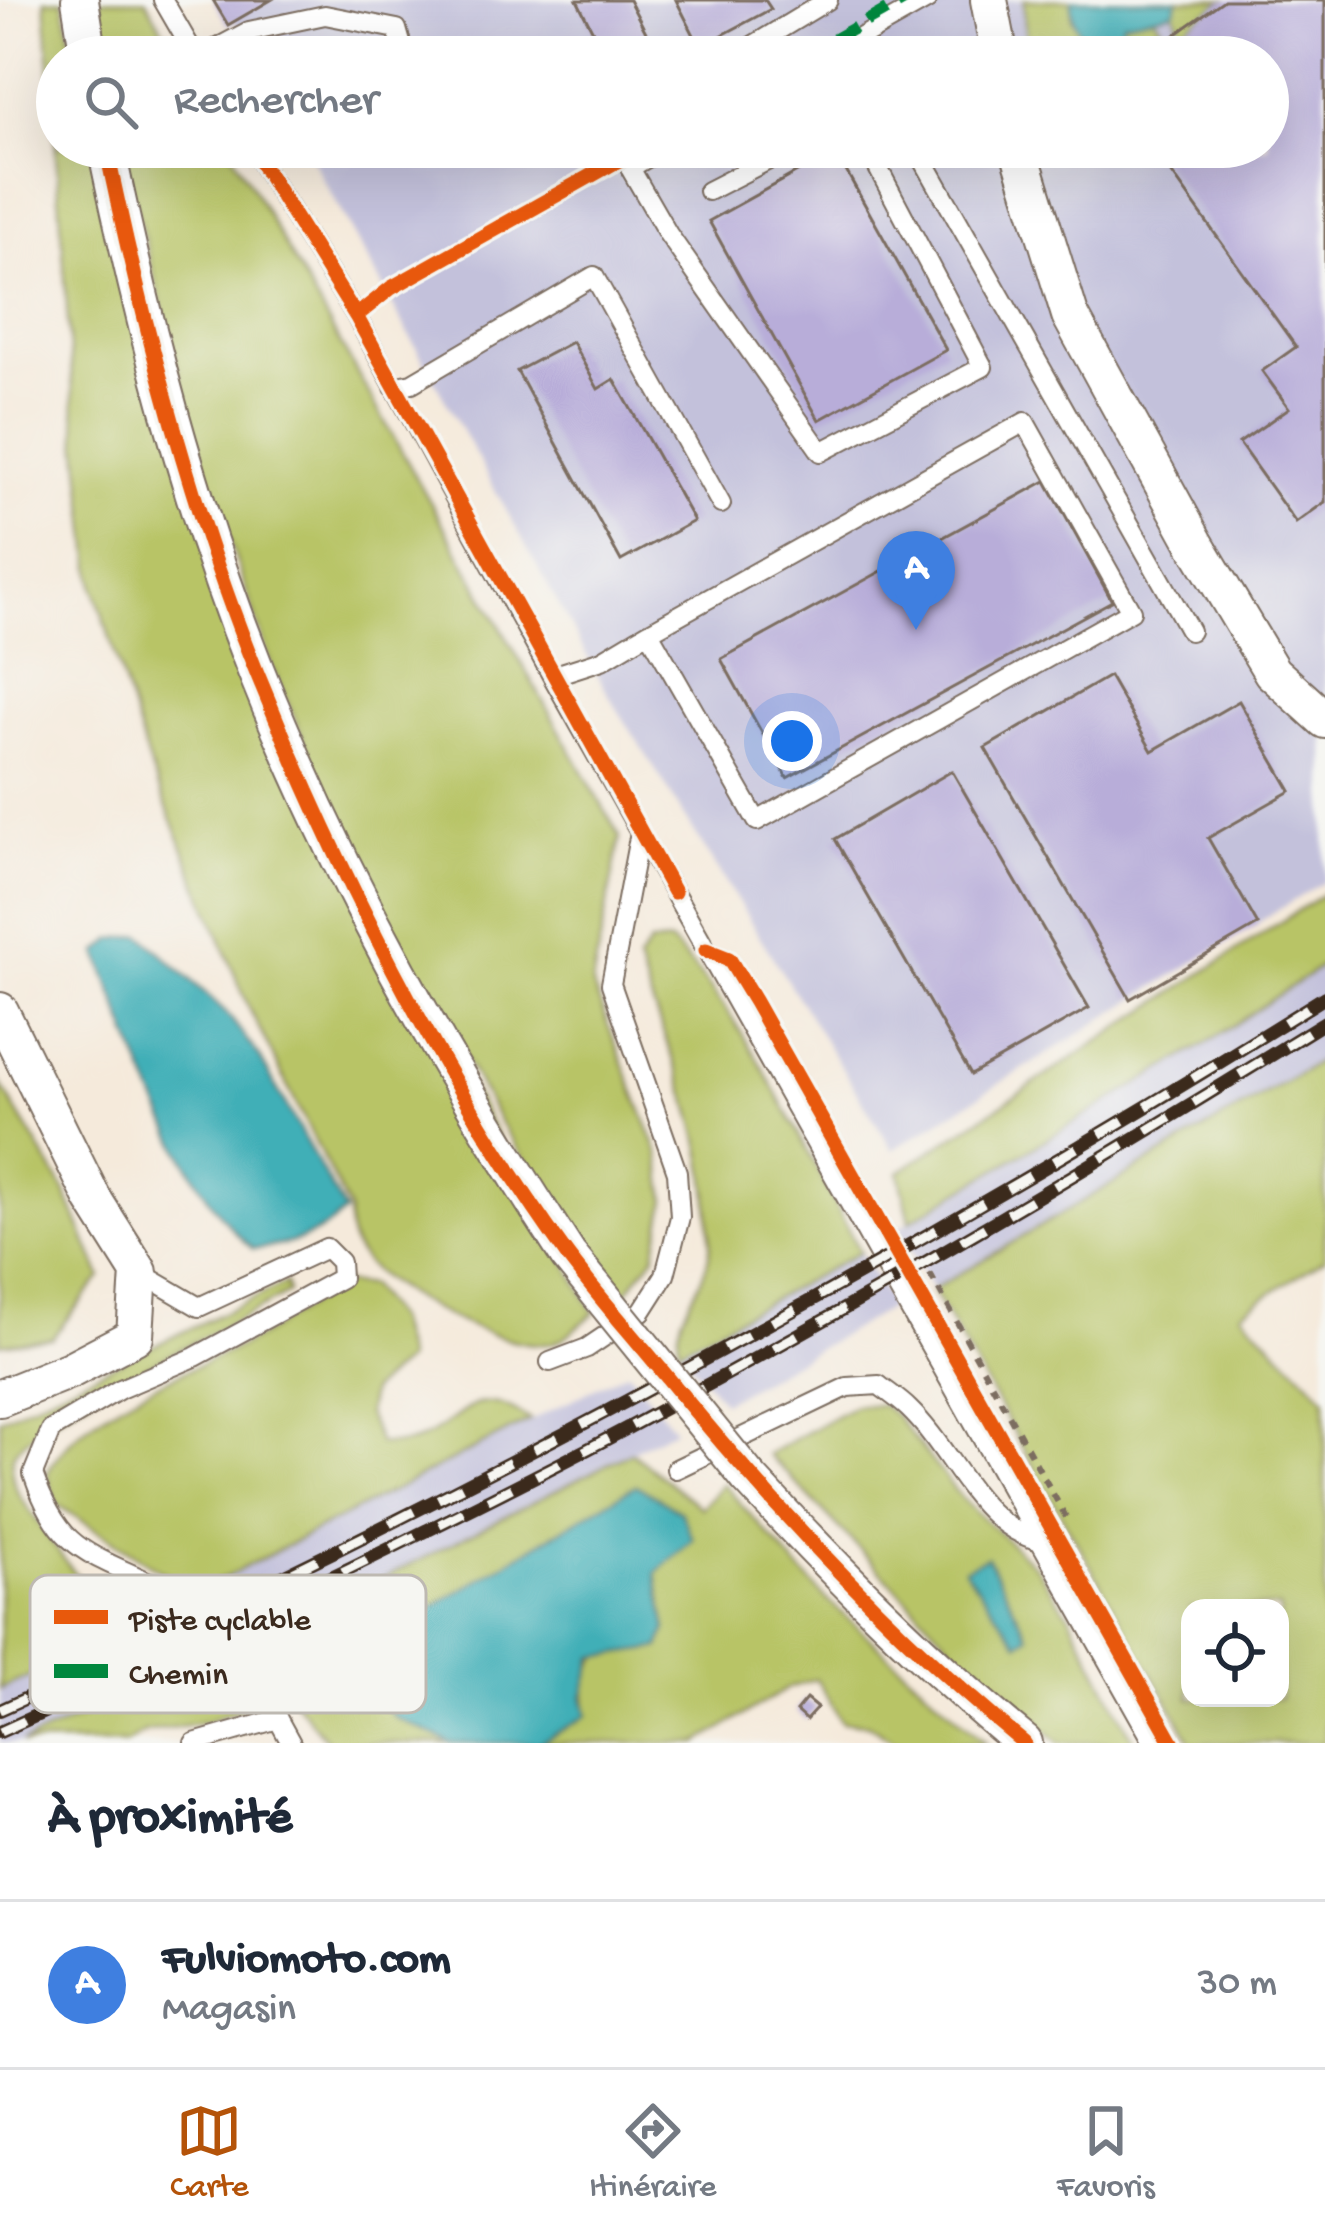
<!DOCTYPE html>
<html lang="fr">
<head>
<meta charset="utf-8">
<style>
	:root { --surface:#fff; --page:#f2f2f3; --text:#1f2937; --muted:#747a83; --line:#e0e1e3; --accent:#b45309 }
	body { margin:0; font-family:"Gochi Hand",sans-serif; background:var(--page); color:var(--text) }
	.controls { position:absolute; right:36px; bottom:36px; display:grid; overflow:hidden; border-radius:24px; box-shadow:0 12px 48px #0002 }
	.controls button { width:108px; height:108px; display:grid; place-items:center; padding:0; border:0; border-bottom:3px solid var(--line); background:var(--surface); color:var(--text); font:60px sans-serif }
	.you { position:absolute; left:792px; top:741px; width:42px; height:42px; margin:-30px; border:9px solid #fff; border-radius:50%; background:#1a73e8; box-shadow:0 0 0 18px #1a73e833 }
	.badge { display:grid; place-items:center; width:78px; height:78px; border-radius:50%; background:var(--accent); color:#fff; font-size:39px; font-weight:700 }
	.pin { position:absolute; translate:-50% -99px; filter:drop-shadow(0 3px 6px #0008) }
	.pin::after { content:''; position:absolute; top:63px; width:42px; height:36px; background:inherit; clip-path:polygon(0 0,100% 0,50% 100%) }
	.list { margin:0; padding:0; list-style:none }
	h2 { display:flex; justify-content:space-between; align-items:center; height:156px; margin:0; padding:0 48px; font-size:51px }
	h2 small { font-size:39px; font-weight:400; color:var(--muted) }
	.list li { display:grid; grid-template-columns:78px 1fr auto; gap:36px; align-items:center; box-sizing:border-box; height:168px; padding:0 48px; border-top:3px solid var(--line) }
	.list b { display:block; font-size:45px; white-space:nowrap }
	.list p { margin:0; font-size:39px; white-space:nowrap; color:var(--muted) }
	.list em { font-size:39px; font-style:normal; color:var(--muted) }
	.icon { flex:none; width:66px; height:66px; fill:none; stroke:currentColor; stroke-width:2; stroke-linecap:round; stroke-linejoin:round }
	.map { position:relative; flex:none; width:1325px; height:1743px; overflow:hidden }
	.search { position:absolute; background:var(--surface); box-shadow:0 12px 48px #0002; left:36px; right:36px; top:36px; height:132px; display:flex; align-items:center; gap:30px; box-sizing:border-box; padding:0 42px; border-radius:66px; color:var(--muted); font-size:45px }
	.sheet { height:324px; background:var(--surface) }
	nav { display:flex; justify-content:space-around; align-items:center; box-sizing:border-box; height:168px; border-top:3px solid var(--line); background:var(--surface); font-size:33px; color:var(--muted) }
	nav a { display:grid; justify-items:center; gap:6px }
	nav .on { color:var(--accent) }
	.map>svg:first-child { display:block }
</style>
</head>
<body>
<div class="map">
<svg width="1325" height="1743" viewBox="0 0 1325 1743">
	<rect width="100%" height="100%" fill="#f6f6f2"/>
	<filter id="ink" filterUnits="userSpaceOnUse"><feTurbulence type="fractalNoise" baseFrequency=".00833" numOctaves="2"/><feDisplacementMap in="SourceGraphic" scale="24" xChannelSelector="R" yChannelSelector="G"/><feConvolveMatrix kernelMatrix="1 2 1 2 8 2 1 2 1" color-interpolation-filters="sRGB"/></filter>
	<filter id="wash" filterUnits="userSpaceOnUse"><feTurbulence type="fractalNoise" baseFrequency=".004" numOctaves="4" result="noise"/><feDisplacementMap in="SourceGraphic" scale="48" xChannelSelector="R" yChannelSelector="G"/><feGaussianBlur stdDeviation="2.7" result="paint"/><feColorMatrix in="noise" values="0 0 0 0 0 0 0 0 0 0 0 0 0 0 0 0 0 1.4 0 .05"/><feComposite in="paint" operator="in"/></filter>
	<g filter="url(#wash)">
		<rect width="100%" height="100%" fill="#f5eadb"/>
		<path fill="#c3c1db" d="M 223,0 L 1325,0 L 1325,881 L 893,1150 L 608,694 L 305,147 L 1268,147 L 1268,57 L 255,57 Z
			M 1325,964 L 1325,1059 L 932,1290 L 898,1228 L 1207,1043 Z
			M 860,1252 L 892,1307 L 723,1402 L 679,1349 Z
			M 628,1371 L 675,1429 L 249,1647 L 22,1743 L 0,1743 L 0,1689 L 129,1632 L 191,1595 Z"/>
		<path fill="#b8c466" stroke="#7a7742" stroke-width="3" fill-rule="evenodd" d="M 45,0 L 63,0 L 75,57 L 57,57 L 57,147 L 93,147 L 244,673 L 594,1313 C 582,1323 563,1342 548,1344 C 502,1349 385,1293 359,1254 C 349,1240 347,1227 349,1210 L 248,1006 L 149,764 L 94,587 L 73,394 Z
			M 100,0 L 146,0 L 178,57 L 101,57 L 92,5 Z
			M 1024,0 L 1072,0 L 1072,19 L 1123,22 L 1153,15 L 1170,39 L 1144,57 L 1031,57 L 1025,31 Z
			M 1178,0 L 1224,0 L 1181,31 L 1174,12 Z
			M 120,147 L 229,147 L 620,837 L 592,984 L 659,1154 L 666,1200 L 655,1255 L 619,1302 L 499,1121 L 362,872 L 271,665 L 200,453 Z
			M 1325,893 L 1325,964 L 1207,1043 L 910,1221 L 899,1172 Z
			M 670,942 C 749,1019 807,1154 860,1252 L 679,1349 C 673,1312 703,1290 709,1255 C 712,1244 709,1230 709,1218 C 707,1118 666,1053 638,961 L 650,944 Z
			M 1325,1058 L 1325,1258 L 1241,1312 L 1325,1397 L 1325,1743 L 1192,1743 L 932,1290 ZM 1190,1608 L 1280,1608 L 1280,1698 L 1190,1698 Z
			M 0,1083 L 65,1191 L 101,1277 L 52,1338 L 0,1344 Z
			M 286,1283 L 288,1293 C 245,1319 22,1421 13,1456 C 7,1484 23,1501 38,1522 C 53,1544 69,1569 89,1588 C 101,1600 122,1607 137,1615 L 129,1632 L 0,1689 L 0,1419 Z
			M 343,1283 L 369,1286 L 395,1319 L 406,1360 L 371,1391 L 367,1414 L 379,1444 C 392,1444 405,1445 418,1440 C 466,1421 471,1379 530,1420 L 191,1595 L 170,1577 L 56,1504 L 47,1474 C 80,1406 182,1376 247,1343 C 280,1326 311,1303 343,1283 Z
			M 855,1405 L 882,1405 L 896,1416 L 962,1499 L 1035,1566 L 1070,1616 L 1135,1743 L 1060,1743 L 960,1654 L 768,1454 Z
			M 631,1452 L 701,1508 L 723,1484 L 826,1599 L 987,1743 L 897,1743 L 868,1724 L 842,1722 L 816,1679 L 788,1688 L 698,1743 L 539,1743 L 588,1715 C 571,1659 624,1633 662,1603 L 636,1485 L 361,1650 L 395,1717 L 452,1743 L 329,1743 L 249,1647 Z
			M 201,1664 L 229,1675 L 251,1704 L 206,1722 L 145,1732 L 126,1743 L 22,1743 Z"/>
		<path fill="#3fafb7" stroke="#3d6c6a" stroke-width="3" d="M 1072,0 L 1178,0 L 1174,12 L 1123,22 L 1120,42 L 1101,53 C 1081,37 1071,26 1072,0 Z
			M 142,935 L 226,1012 L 259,1056 L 345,1212 C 318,1237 289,1246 253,1249 C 184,1194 129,1037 98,953 L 113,939 Z
			M 636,1485 L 681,1512 L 693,1539 L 656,1573 L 667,1629 L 660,1648 L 594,1657 L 583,1697 L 588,1715 L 539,1743 L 452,1743 L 395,1717 L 357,1679 L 354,1668 L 361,1650 Z
			M 987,1557 L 1029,1636 L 1019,1643 L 964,1569 Z"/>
		<g id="blocks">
			<path fill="#b8add9" d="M 213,0 L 271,0 L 228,25 Z
				M 577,0 L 629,0 L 659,57 L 606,57 Z
				M 676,0 L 765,0 L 771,9 L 700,47 Z
				M 1224,0 L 1325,0 L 1325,502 L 1296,523 L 1239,443 L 1289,408 L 1262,371 L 1296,347 L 1153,147 L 1268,147 L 1268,57 L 1144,57 Z
				M 835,151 L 946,350 L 819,420 L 709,221 Z
				M 572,342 L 598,389 L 614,379 L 694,521 L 621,561 L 517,371 Z
				M 1046,481 L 1112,601 L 787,778 L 721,659 Z
				M 1109,676 L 1152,751 L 1239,701 L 1291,791 L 1208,838 L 1258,925 L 1130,999 L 985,748 Z
				M 952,771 L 1089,1008 L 971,1075 L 835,839 Z
				M 806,1699 L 817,1708 L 806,1720 L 796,1711 Z"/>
		</g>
	</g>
	<g filter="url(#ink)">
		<use href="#blocks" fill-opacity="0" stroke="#7c6d60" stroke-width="3"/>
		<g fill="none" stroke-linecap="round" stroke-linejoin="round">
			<defs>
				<path id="service" d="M 163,0 L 196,57
					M 200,57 L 249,31 L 325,15 L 397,29 L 405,57
					M 734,57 L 828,0
					M 826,57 L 927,0
					M 251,147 L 356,316 L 552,676 L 1154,1743
					M 666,147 L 630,168 L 668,234 L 821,452 L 983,367 L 867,147
					M 916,147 L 1190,631
					M 708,191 L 794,147
					M 394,387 L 412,383 L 594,276 L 721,504
					M 552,676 L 602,660 L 649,632 L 1025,422 L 1131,611 L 757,821 L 649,632
					M 139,1272 L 199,1307 L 326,1248 L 340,1262 L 341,1278 L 195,1357 L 120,1389 L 51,1430 L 33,1474 C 59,1548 83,1551 149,1582
					M 550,1362 L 587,1348 L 642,1311 L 665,1275 L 680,1217 L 677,1172 L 611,984 L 640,832
					M 676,1469 L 847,1387 L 879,1385 C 889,1393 900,1400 909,1409 C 959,1457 981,1540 1061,1544
					M 263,1692 L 291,1743
					M 194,1743 L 278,1719"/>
				<path id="minor" d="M 80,0 L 89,57
					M 989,0 L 1000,57
					M 106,147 C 143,324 189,502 256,671 C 338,877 447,1070 568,1255
					M 1018,147 L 1070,315 L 1195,543 L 1272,672 L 1325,720
					M 0,1011 L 93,1199 L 139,1272 L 135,1336 L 70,1370 L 0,1398
					M 748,1477 C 835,1571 925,1662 1024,1743"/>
			</defs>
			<use href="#service" stroke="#7c6d60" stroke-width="22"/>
			<use href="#minor" stroke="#7c6d60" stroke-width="40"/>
			<path stroke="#7c6d60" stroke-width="6" stroke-dasharray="9 9" stroke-linecap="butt" d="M 930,1274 L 1066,1517"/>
			<use href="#service" stroke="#fff" stroke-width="18"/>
			<use href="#minor" stroke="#fff" stroke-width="36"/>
			<defs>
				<path id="rail" d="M 0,1710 C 458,1502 898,1264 1325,997
					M 0,1732 C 198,1642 395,1549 588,1449 C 839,1317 1084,1171 1325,1022"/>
			</defs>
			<use href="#rail" stroke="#3b2a1e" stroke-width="14"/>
			<use href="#rail" stroke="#f6f6f2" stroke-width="9" stroke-dasharray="27" stroke-linecap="butt"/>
			<defs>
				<path id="minor-bridge" d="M 568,1255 L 748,1477"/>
			</defs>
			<use href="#minor-bridge" stroke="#7c6d60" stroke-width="40" stroke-linecap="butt"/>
			<use href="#minor-bridge" stroke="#fff" stroke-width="36"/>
			<path stroke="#00873e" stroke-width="12" stroke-dasharray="24 12" stroke-linecap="butt" d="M 803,57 L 904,0"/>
			<defs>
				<path id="cycleway" d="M 106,147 C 142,321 190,508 257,673 C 338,872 441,1080 567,1255 C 597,1295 631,1333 663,1372 C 772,1506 890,1633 1024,1743
					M 251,147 L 356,316 L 674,892
					M 356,316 L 391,288 L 642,147
					M 706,950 L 729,959 L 755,1002 L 1173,1743"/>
			</defs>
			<use href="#cycleway" stroke="#f6f6f2" stroke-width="22"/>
			<use href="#cycleway" stroke="#e8590c" stroke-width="15"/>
		</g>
	</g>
	<rect x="30" y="1575" width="396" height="138" rx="18" fill="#f6f6f2" stroke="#beb9b2" stroke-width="3"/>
	<rect x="54" y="1610" width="54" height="14" fill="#e8590c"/>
	<rect x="54" y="1664" width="54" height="14" fill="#00873e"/>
	<g font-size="33" fill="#3b2a1e">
		<text x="129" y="1629">Piste cyclable</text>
		<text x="129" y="1683">Chemin</text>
	</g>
</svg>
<div class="controls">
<button><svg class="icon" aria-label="locate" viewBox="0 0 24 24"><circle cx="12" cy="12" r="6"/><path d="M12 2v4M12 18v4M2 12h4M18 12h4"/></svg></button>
</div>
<div class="you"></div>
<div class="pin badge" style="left:916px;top:630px;background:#3f7fe0">A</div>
<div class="search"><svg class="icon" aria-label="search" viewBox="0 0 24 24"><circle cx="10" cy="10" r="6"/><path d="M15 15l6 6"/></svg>Rechercher</div>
</div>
<section class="sheet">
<h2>À proximité<small></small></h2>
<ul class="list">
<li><span class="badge" style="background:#3f7fe0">A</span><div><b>Fulviomoto.com</b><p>Magasin</p></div><em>30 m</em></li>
</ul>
</section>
<nav>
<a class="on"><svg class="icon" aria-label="map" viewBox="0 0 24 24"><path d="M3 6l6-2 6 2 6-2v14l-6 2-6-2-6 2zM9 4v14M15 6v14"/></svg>Carte</a>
<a><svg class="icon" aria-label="directions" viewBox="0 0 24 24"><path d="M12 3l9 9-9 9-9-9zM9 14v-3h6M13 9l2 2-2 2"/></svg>Itinéraire</a>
<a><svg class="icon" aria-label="saved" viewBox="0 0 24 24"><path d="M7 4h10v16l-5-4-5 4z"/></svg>Favoris</a>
</nav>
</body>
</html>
